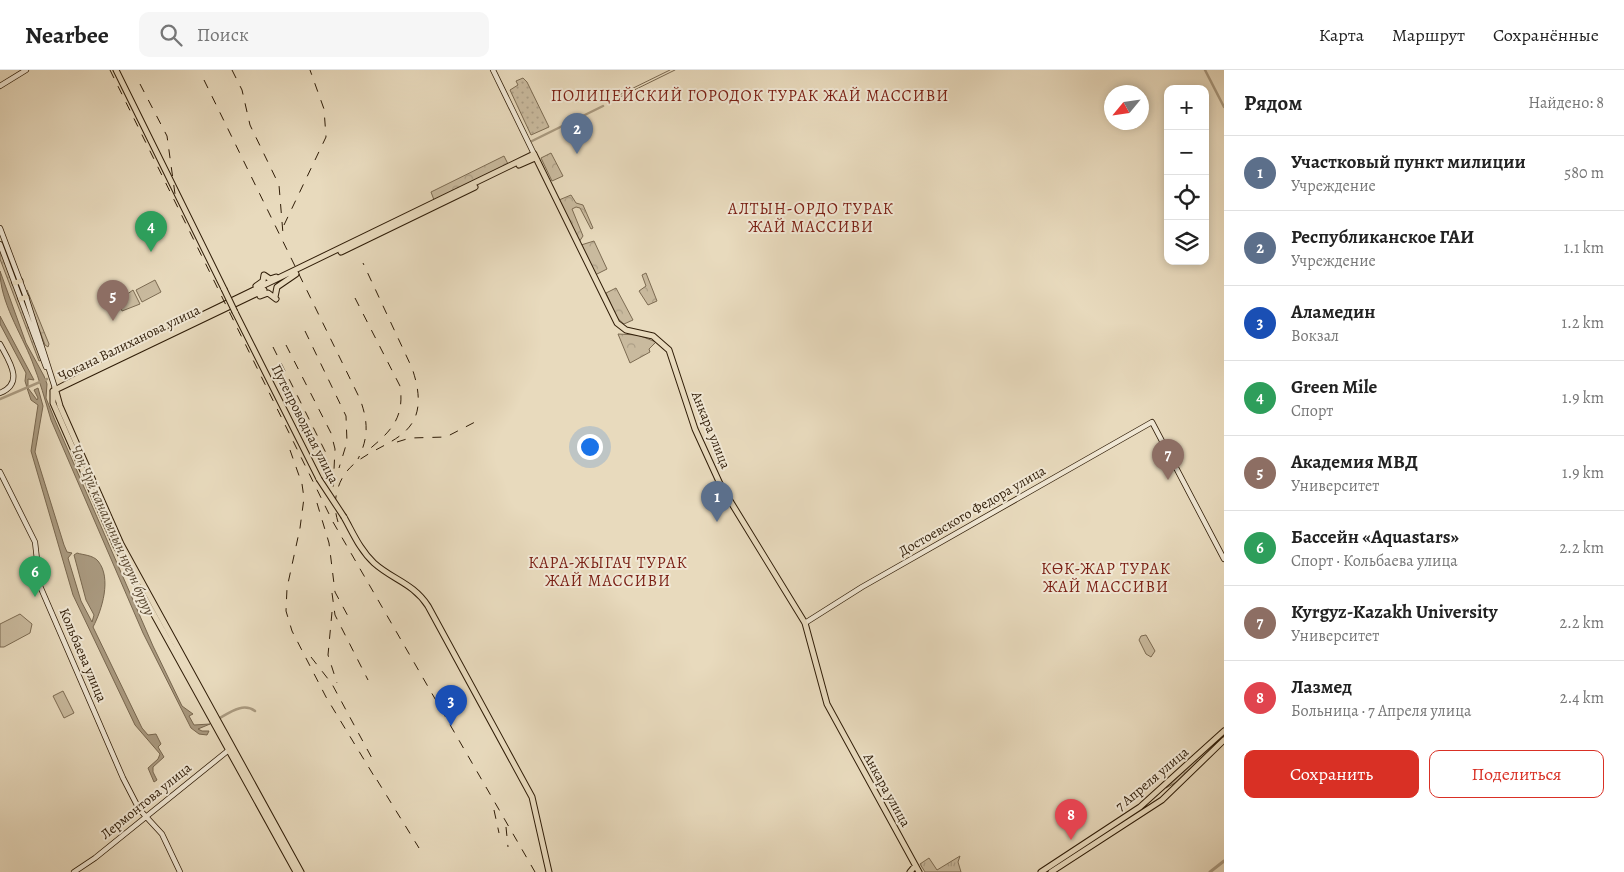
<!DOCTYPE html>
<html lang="ru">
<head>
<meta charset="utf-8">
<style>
	:root { --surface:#fff; --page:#f6f6f6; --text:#222; --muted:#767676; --line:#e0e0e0; --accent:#d93025 }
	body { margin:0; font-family:Alegreya,serif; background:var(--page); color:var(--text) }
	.controls { position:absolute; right:15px; top:15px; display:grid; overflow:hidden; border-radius:10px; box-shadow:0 2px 8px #0003 }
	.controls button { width:45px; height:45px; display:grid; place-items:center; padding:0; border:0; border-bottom:1px solid var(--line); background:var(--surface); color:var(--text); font:25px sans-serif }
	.compass { position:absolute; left:1104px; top:15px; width:45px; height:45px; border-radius:50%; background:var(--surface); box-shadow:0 2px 8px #0003; rotate:241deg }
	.you { position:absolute; left:589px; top:376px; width:18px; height:18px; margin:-12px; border:4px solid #fff; border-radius:50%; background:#1a73e8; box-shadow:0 0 0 8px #1a73e833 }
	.badge { display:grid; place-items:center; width:32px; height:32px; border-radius:50%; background:var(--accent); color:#fff; font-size:16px; font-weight:700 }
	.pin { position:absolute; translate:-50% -41px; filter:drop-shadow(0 1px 2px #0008) }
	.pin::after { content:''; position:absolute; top:26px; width:18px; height:15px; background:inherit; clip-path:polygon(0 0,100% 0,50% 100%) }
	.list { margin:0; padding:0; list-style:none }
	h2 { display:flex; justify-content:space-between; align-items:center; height:65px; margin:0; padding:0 20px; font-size:21px }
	h2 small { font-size:16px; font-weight:400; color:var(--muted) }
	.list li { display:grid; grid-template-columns:32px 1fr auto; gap:15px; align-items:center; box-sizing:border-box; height:75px; padding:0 20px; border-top:1px solid var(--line) }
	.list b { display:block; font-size:19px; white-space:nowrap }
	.list p { margin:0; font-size:16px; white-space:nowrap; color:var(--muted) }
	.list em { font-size:16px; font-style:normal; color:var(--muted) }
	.actions { display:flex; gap:10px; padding:15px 20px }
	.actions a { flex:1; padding:11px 0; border:1px solid var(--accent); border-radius:10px; text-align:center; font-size:18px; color:var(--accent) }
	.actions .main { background:var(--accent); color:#fff }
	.icon { flex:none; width:28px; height:28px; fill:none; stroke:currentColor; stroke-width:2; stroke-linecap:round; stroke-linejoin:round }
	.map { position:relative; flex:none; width:1224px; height:802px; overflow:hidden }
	header { display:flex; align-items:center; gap:30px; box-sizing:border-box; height:70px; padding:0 25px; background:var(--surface); border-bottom:1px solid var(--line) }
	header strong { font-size:24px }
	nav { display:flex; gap:28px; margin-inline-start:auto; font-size:18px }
	.search { width:350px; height:45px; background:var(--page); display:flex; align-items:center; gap:12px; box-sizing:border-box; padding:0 18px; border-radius:10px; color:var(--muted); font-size:19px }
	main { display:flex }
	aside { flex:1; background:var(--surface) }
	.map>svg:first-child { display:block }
</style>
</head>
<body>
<header>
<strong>Nearbee</strong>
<div class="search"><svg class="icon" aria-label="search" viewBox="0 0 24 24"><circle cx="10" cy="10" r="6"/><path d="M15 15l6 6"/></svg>Поиск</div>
<nav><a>Карта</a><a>Маршрут</a><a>Сохранённые</a></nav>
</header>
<main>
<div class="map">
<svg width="1224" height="802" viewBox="0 0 1224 802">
	<defs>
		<pattern id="grass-dots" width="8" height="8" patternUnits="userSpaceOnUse" patternTransform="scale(1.25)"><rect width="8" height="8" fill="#c9ba9e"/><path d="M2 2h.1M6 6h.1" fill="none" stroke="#ad9f87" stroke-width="1.8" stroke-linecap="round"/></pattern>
		<pattern id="forest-crowns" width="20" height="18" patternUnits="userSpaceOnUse" patternTransform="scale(1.25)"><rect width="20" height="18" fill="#c9ba9e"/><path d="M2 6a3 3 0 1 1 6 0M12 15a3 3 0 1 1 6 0" fill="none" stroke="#ad9f87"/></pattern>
		<pattern id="park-tufts" width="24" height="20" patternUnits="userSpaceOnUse" patternTransform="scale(1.25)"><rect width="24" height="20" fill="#c9ba9e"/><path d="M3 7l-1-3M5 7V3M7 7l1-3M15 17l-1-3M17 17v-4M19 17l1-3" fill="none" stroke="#ad9f87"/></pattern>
	</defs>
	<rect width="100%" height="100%" fill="#e8dabd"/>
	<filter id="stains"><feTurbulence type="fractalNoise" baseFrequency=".004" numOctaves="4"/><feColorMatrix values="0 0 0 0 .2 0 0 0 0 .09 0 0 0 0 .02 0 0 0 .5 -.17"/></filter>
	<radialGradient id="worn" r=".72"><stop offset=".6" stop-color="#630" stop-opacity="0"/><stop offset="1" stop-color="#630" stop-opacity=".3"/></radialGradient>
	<path fill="url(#grass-dots)" stroke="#7c6b52" d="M 523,8 L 527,12 L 549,57 L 531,65 L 510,20 L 518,15 L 516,11 Z
		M 0,181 L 2,184 L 42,290 L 39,291 L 0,189 Z"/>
	<path fill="url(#forest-crowns)" stroke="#7c6b52" d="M 551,83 L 563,106 L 552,111 L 541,88 Z
		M 504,86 L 508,94 L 434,130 L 431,122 Z
		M 571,125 L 576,133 L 583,135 L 593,158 L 591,159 L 580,138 L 576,137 L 572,139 L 583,166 L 579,172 L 559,130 Z
		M 594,171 L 607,199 L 595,205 L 581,175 Z
		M 646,203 L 657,231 L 648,235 L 639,221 L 646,216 L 642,205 Z
		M 616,218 L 633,250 L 624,254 L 616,247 L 606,223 Z
		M 27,220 L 49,274 L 48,277 L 45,275 L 26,223 Z
		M 618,264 L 638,265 L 656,272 L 649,279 L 650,282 L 630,293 Z
		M 1224,663 L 1224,668 L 1182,709 L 1166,718 Z"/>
	<path fill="url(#park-tufts)" stroke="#7c6b52" d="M 960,786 L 958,792 L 961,802 L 925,802 L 920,794 L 929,788 L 937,800 Z"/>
	<path fill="#c9ba9e" stroke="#7c6b52" d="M 155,210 L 161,222 L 142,232 L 136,220 Z
		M 133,220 L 140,234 L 122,241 L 119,230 Z
		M 20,544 L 32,554 L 30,563 L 4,577 L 0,577 L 0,554 Z
		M 1146,565 L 1155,581 L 1151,587 L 1146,584 L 1139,570 L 1141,566 Z
		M 63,621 L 74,643 L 64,648 L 53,626 Z"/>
	<path fill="#a9997f" stroke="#78674f" d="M 0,201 L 26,273 L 44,306 L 47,314 L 46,328 L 54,348 L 153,576 L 182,636 L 193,644 L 189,646 L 194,655 L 210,654 L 198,659 L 202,661 L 209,661 L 207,665 L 199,664 L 191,658 L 143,563 L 51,350 C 45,330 40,311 32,291 C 21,263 0,232 0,201 Z
		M 0,246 L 34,310 L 28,309 L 28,318 L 37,330 L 38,328 L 34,320 L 38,318 L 43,336 L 35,382 L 64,475 L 67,482 L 72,483 L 68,488 L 81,531 L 92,552 L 94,545 L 86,530 L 74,485 L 77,483 C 83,485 93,485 98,491 C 112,508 102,540 93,557 L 142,658 L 148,665 L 156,664 L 161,674 L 158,677 L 164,687 L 153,697 L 153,702 L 157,710 L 154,712 L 148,698 L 158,689 L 160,684 L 135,655 L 73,525 L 31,381 L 38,335 L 31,330 L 28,321 L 25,311 L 26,303 L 0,254 Z"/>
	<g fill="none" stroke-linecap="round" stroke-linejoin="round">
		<path stroke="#78674f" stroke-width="1" d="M 617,26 L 670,0
			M 610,32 L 675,0"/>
		<path stroke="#a9997f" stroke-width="2.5" d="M 1205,0 L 1224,37
			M 532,71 L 603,36
			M 0,329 L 47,309
			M 218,649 C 229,643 243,632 255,641"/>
		<path stroke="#a9997f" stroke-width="3" d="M 1210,802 L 1224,791"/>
		<defs>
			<path id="secondary" d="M 493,0 L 534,84
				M 0,16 L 26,0
				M 0,158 L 26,227 L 55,318
				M 0,174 L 46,297
				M 0,274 C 9,291 25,313 0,323
				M 0,402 L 35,472 L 40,516 L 123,708 L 139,739 L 162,764 L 180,802
				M 805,553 L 862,517 L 1152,352 L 1224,489
				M 74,802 L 95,788 L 230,679"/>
			<path id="primary" d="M 116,0 L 224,219
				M 519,95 L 535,88
				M 341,182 L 475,117
				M 15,213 L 20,211
				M 256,216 L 263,211 L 264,205 L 270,209 L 276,207
				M 260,226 L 268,223 L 276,229
				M 275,227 L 277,217 L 296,204
				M 21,229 L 26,227
				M 235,242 L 319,409
				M 55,318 L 60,336 L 121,474 L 301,802
				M 53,321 L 126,282 L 534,84 L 617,253 L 626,260 L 653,266 L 669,280 L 695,359 L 721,416 L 805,553 L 827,634 L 919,802
				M 53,321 L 53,333 L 116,476 L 296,802
				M 53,321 L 264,220
				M 344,447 C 353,463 360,480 374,493 C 393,510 413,513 428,536 L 532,727 L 549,802
				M 910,802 L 915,796
				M 1041,802 L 1140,737 L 1224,661
				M 1051,802 L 1162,730 L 1224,670"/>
		</defs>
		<use href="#secondary" stroke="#2f1c07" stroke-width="6"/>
		<use href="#primary" stroke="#2f1c07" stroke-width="7"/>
		<use href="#secondary" stroke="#f0e7d4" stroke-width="4.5"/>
		<use href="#primary" stroke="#e8dabd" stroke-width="5"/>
		<path stroke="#2f1c07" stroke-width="1" stroke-dasharray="9 9" stroke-linecap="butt" d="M 110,0 L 333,452 L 535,802
			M 232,0 L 242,20 L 250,55 L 279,115 L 283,164
			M 204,10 L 360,329 C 368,351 369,367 358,389
			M 140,14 L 167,66 L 175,124
			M 284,155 L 326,67 L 324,39 L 310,0
			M 355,228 L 400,316 C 405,349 390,362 366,382
			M 305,261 L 346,346 L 347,372 L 339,398
			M 286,275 L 331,363 L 335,379 L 333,420
			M 273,277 L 327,385 L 329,406
			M 397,372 L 410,368 L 446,367 L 477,351
			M 290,380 L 302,414 L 304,428 L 300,458 L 287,518 L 286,541 L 292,561 L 326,627 L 374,706
			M 317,433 L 329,473 L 335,522 L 349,548
			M 338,452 C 335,442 334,433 337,422 C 350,363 443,388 412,298 L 363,193
			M 332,523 L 335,545 L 368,610
			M 332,542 L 328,585 L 337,613
			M 311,587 L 332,614 L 374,692
			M 377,710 L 419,778
			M 494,740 L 499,763
			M 506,757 L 508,777"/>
		<defs>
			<path id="primary-bridge" d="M 224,219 L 235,242
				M 319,409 L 344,447"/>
		</defs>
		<use href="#primary-bridge" stroke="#2f1c07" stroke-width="7" stroke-linecap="butt"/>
		<use href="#primary-bridge" stroke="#e8dabd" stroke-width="5"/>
	</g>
	<g text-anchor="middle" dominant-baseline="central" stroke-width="4" stroke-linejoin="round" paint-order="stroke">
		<g font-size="14" fill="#2f1c07" stroke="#f0e7d4">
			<text transform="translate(129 273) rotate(-26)">Чокана Валиханова улица</text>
			<text transform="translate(305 354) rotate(63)">Путепроводная улица</text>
			<text transform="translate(711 360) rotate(68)">Анкара улица</text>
			<text transform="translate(972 441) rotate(-30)">Достоевского Федора улица</text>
			<text transform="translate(83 585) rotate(67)">Кольбаева улица</text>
			<text transform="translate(1152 709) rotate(-40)">7 Апреля улица</text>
			<text transform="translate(887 720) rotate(61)">Анкара улица</text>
			<text transform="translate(146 731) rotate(-39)">Лермонтова улица</text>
		</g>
		<g font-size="15" font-style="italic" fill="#5a4831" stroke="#f0e7d4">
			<text transform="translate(113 460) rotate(66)">Чоң Чүй каналынын нугун буруу</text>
		</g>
		<g font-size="16" letter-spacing="1" fill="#7a1f14" stroke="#f0e7d4">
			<text x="750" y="26">ПОЛИЦЕЙСКИЙ ГОРОДОК ТУРАК ЖАЙ МАССИВИ</text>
			<text x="811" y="139">АЛТЫН-ОРДО ТУРАК<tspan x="811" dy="18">ЖАЙ МАССИВИ</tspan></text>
			<text x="608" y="493">КАРА-ЖЫГАЧ ТУРАК<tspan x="608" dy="18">ЖАЙ МАССИВИ</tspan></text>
			<text x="1106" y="499">КӨК-ЖАР ТУРАК<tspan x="1106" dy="18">ЖАЙ МАССИВИ</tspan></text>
		</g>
	</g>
	<rect width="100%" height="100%" filter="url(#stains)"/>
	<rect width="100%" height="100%" fill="url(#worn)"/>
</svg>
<div class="controls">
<button>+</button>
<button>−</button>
<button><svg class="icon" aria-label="locate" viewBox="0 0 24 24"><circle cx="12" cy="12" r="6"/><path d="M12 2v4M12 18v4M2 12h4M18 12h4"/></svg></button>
<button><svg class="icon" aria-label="layers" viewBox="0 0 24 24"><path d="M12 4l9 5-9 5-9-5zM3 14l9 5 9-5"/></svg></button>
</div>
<svg class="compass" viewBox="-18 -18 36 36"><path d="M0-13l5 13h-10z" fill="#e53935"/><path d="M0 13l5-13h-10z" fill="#767676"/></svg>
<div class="you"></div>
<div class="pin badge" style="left:717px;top:452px;background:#5c6f8a">1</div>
<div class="pin badge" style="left:577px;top:84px;background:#5c6f8a">2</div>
<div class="pin badge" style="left:451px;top:656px;background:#1a4fb4">3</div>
<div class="pin badge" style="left:151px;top:182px;background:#2e9e5b">4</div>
<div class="pin badge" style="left:113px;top:251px;background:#8d6e63">5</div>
<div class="pin badge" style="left:35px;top:527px;background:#2e9e5b">6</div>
<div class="pin badge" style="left:1168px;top:410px;background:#8d6e63">7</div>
<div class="pin badge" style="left:1071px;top:770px;background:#e0444e">8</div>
</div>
<aside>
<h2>Рядом<small>Найдено: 8</small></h2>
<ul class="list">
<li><span class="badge" style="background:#5c6f8a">1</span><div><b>Участковый пункт милиции</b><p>Учреждение</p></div><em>580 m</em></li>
<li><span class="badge" style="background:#5c6f8a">2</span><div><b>Республиканское ГАИ</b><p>Учреждение</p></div><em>1.1 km</em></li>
<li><span class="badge" style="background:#1a4fb4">3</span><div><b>Аламедин</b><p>Вокзал</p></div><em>1.2 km</em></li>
<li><span class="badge" style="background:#2e9e5b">4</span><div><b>Green Mile</b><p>Спорт</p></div><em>1.9 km</em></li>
<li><span class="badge" style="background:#8d6e63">5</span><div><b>Академия МВД</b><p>Университет</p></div><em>1.9 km</em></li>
<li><span class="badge" style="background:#2e9e5b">6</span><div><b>Бассейн «Aquastars»</b><p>Спорт · Кольбаева улица</p></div><em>2.2 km</em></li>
<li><span class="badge" style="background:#8d6e63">7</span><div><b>Kyrgyz-Kazakh University</b><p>Университет</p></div><em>2.2 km</em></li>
<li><span class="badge" style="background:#e0444e">8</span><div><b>Лазмед</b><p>Больница · 7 Апреля улица</p></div><em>2.4 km</em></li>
</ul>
<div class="actions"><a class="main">Сохранить</a><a>Поделиться</a></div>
</aside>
</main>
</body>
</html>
